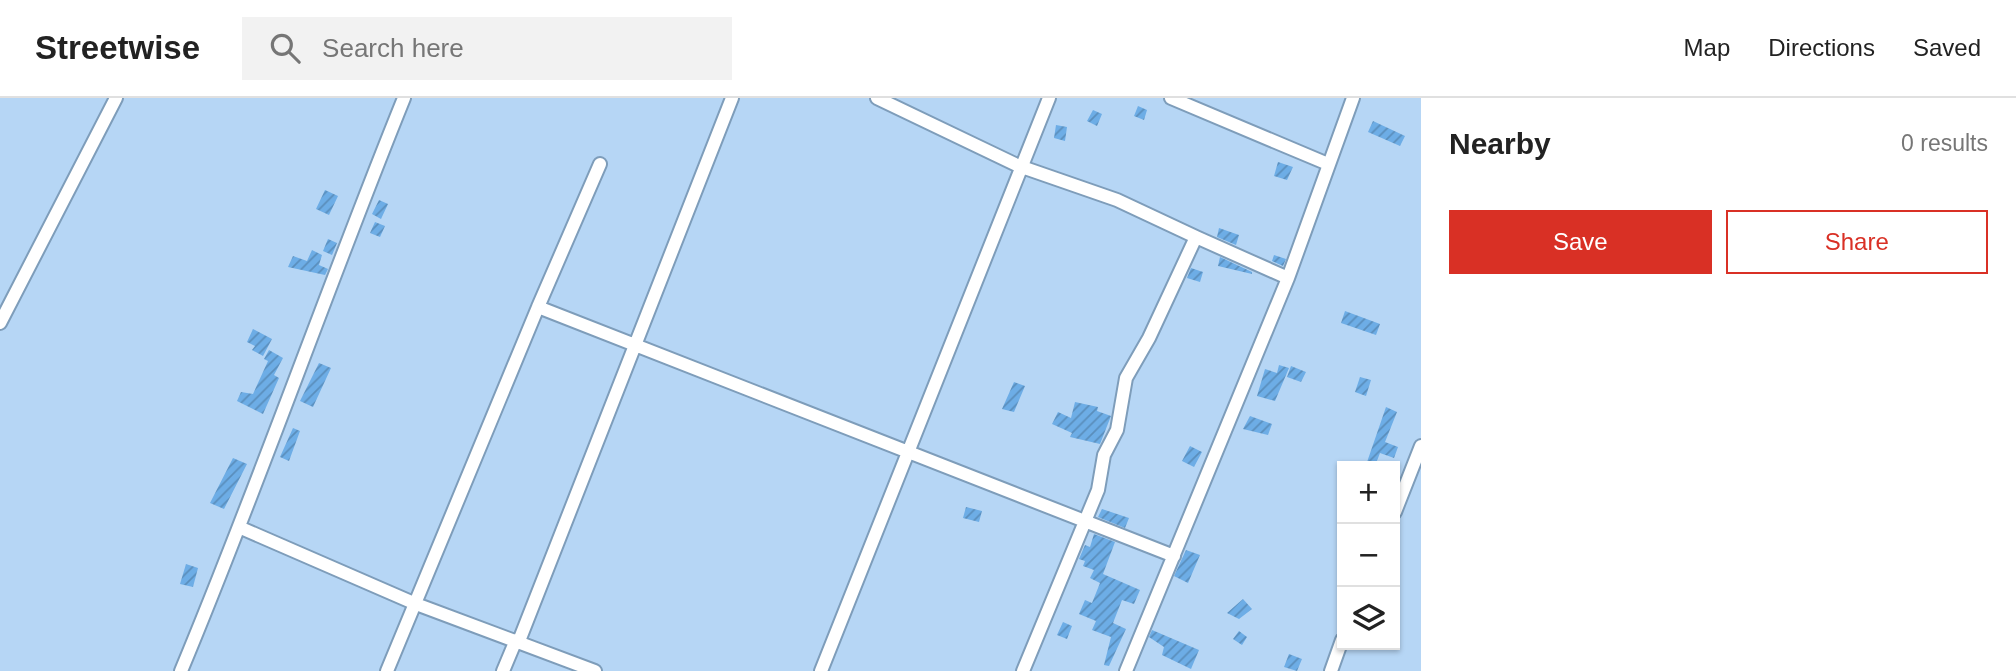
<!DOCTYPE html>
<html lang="en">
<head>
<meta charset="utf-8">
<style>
	:root { --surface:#fff; --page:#f2f2f2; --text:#222; --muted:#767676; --line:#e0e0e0; --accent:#d93025 }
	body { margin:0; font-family:Helvetica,sans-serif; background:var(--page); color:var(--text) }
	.controls { position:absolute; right:21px; bottom:21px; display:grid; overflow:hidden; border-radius:0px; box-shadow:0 2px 5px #0004 }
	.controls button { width:63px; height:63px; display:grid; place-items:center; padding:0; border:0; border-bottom:2px solid var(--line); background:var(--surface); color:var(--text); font:35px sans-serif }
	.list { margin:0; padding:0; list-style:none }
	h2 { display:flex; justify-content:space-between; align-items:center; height:91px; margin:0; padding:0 28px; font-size:30px }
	h2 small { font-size:23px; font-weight:400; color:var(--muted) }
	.actions { display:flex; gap:14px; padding:21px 28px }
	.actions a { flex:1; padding:16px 0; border:2px solid var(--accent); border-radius:0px; text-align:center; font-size:24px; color:var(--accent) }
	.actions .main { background:var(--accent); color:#fff }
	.icon { flex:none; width:38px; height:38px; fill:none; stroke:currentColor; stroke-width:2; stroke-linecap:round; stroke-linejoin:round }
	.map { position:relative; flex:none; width:1421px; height:573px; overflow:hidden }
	header { display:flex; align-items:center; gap:42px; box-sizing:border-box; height:98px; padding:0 35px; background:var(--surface); border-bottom:2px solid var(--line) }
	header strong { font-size:33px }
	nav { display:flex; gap:38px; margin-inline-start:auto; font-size:24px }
	.search { width:490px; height:63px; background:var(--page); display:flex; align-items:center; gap:18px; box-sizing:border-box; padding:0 24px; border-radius:0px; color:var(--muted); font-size:26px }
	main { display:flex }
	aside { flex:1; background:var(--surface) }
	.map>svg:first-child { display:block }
</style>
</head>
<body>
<header>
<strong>Streetwise</strong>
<div class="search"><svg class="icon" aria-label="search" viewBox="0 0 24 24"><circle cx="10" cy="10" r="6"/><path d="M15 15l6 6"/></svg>Search here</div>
<nav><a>Map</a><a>Directions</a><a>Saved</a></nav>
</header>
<main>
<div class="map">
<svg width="1421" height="573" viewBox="0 0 1421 573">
	<defs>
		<pattern id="building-hatch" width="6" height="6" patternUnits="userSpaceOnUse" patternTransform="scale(1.75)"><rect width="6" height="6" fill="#6dade6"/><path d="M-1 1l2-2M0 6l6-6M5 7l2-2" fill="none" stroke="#5a8ebc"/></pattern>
	</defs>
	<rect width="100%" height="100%" fill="#b6d6f5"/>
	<path fill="url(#building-hatch)" d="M 1138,8 L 1147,12 L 1144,22 L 1134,18 Z
		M 1093,12 L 1102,16 L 1097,28 L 1087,23 Z
		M 1373,23 L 1405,38 L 1400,48 L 1368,34 Z
		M 1056,27 L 1067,29 L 1065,43 L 1054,40 Z
		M 1278,64 L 1293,69 L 1287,82 L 1274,78 Z
		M 325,92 L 338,98 L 329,117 L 316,111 Z
		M 379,102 L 388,106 L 381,121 L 372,116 Z
		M 375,124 L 385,128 L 380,139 L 370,135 Z
		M 1219,130 L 1239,137 L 1236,147 L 1217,139 Z
		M 328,141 L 337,145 L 332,157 L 323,153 Z
		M 312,152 L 322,157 L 319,167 L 328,171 L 325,177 L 288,169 L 293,158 L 307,163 Z
		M 1274,157 L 1286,161 L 1283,168 L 1272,163 Z
		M 1220,159 L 1252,174 L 1252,176 L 1218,168 Z
		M 1191,170 L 1203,174 L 1200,184 L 1187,180 Z
		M 1345,213 L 1380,226 L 1376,237 L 1341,225 Z
		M 253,231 L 272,241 L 263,258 L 252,252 L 255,248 L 247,244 Z
		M 269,252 L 283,260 L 274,277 L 279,280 L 263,316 L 237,303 L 241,294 L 253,296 L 268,263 L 264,261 Z
		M 319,265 L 331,270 L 313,309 L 300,303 Z
		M 1279,267 L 1289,270 L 1275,303 L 1257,298 L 1265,271 L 1277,275 Z
		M 1291,268 L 1306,274 L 1301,284 L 1287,279 Z
		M 1360,279 L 1371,282 L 1366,298 L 1355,294 Z
		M 1014,284 L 1025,288 L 1014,314 L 1002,311 Z
		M 1075,304 L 1098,309 L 1097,313 L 1111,318 L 1100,346 L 1070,339 L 1072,335 L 1052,326 L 1058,314 L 1071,320 Z
		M 1386,309 L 1397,314 L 1385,344 L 1398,349 L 1394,360 L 1380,355 L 1375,368 L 1370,368 L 1366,367 Z
		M 1250,318 L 1272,326 L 1268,337 L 1243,331 Z
		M 293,330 L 300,333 L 289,363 L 280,359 Z
		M 1190,348 L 1202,354 L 1194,369 L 1182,363 Z
		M 233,360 L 247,366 L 224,411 L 210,405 Z
		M 966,409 L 982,413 L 979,424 L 963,420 Z
		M 1102,411 L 1129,420 L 1125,430 L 1098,419 Z
		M 1094,436 L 1115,444 L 1103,476 L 1140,492 L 1134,506 L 1122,502 L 1113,525 L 1126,531 L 1109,568 L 1104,567 L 1111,539 L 1092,532 L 1096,523 L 1079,516 L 1085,502 L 1092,505 L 1100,485 L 1090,480 L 1094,472 L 1083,468 L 1085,463 L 1079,461 L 1085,447 L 1090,449 Z
		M 1186,452 L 1200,457 L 1188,485 L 1174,478 Z
		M 186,466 L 198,470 L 193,489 L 180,486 Z
		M 1243,501 L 1252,511 L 1239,521 L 1227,515 Z
		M 1063,524 L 1072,528 L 1067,541 L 1057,537 Z
		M 1152,532 L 1199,552 L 1191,571 L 1162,557 L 1164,549 L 1149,539 Z
		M 1239,533 L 1247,539 L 1242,547 L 1233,541 Z
		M 1289,556 L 1302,561 L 1297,573 L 1284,569 Z"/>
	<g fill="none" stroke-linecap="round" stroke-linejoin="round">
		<defs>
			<path id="minor" d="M 877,0 L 1019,68 L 1117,102 L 1196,139 L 1149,240 L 1126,280 L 1117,332 L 1104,357 L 1098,392 L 1023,573
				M 1171,0 L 1328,66
				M 600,66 L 538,209 L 1174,458
				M 1196,139 L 1288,180
				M 0,225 L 116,0
				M 1395,414 L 1421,348
				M 241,430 L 416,506 L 595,573
				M 519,543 L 732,0
				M 181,573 C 260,384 327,190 404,0
				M 387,573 L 538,209
				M 503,573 L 516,542
				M 821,573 L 1049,0
				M 1126,573 L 1288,180 L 1353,0
				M 1331,573 L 1342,542"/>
		</defs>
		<use href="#minor" stroke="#7e9dba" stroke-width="16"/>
		<use href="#minor" stroke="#fff" stroke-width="12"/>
	</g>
</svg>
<div class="controls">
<button>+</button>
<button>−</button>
<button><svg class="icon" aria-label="layers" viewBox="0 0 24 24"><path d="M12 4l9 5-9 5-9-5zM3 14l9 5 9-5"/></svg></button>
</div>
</div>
<aside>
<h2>Nearby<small>0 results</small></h2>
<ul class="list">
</ul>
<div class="actions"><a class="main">Save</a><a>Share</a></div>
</aside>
</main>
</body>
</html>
